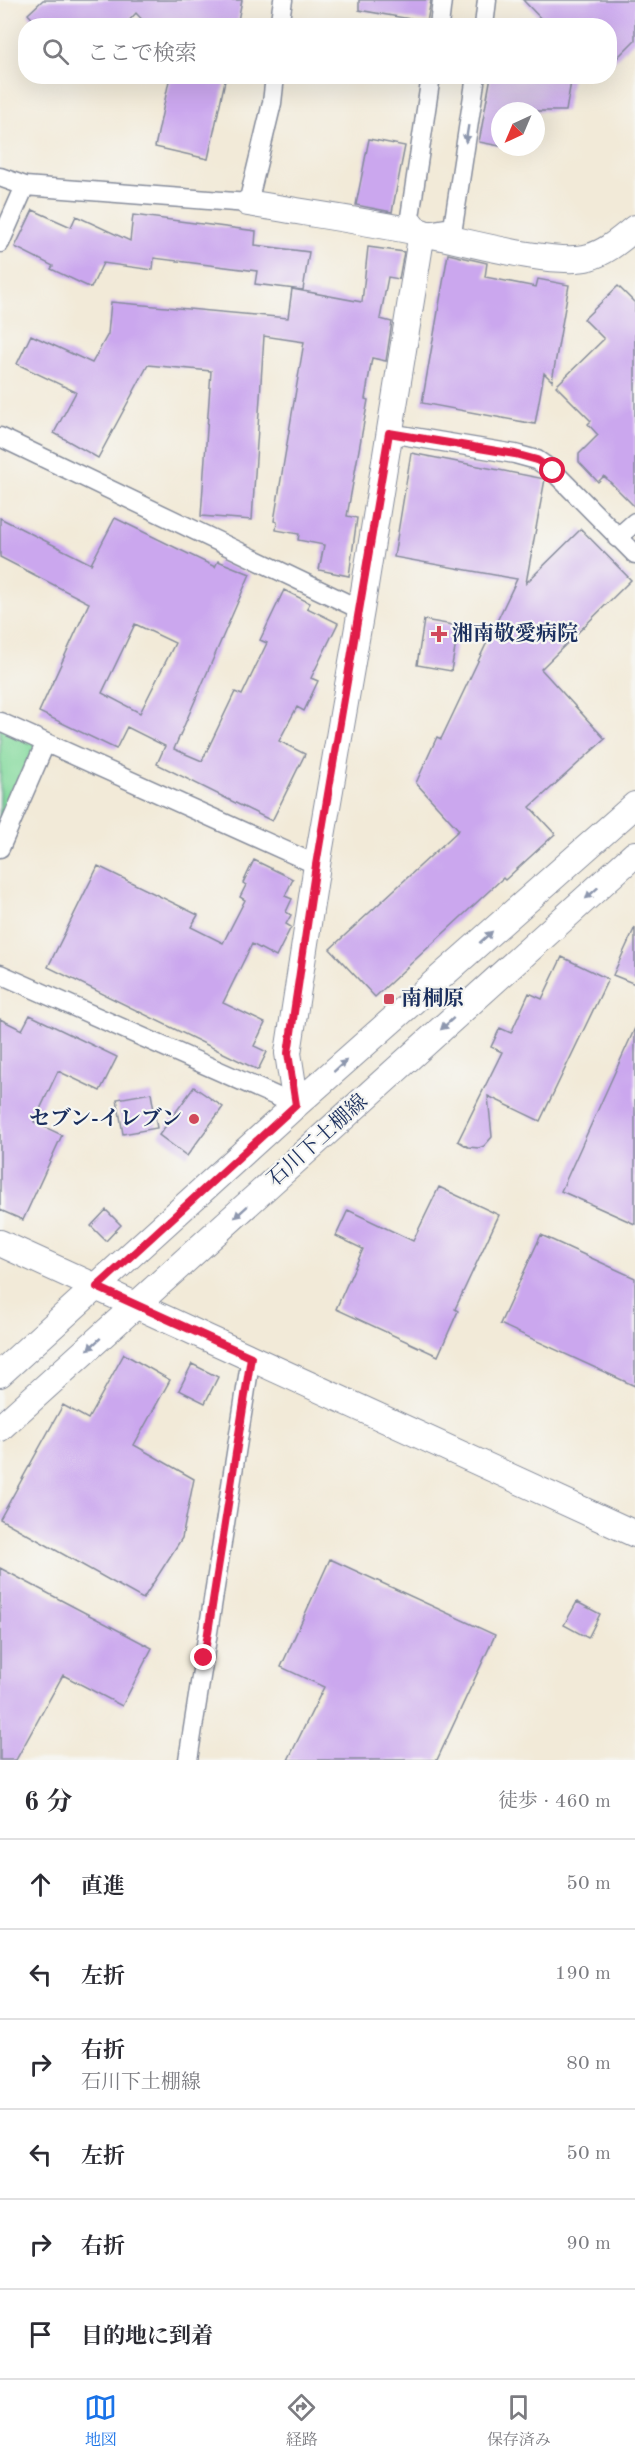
<!DOCTYPE html>
<html lang="ja">
<head>
<meta charset="utf-8">
<style>
	:root { --surface:#fff; --page:#f2f2f3; --text:#2b2b33; --muted:#7c7c81; --line:#e1e1e2; --accent:#1a73e8 }
	body { margin:0; font-family:"Old Standard TT","Noto Serif JP",serif; background:var(--page); color:var(--text) }
	.compass { position:absolute; left:491px; top:102px; width:54px; height:54px; border-radius:50%; background:var(--surface); box-shadow:0 6px 24px #0002; rotate:224deg }
	.stop { position:absolute; width:18px; height:18px; margin:-14px; border:4px solid #e11d48; border-radius:50%; background:#fff }
	.stop.end { background:#e11d48; border-color:#fff; box-shadow:0 2px 6px #0008 }
	.list { margin:0; padding:0; list-style:none }
	h2 { display:flex; justify-content:space-between; align-items:center; height:78px; margin:0; padding:0 24px; font-size:26px }
	h2 small { font-size:20px; font-weight:400; color:var(--muted) }
	.list li { display:grid; grid-template-columns:39px 1fr auto; gap:18px; align-items:center; box-sizing:border-box; height:90px; padding:0 24px; border-top:2px solid var(--line) }
	.list b { display:block; font-size:22px; white-space:nowrap }
	.list p { margin:0; font-size:20px; white-space:nowrap; color:var(--muted) }
	.list em { font-size:20px; font-style:normal; color:var(--muted) }
	.icon { flex:none; width:33px; height:33px; fill:none; stroke:currentColor; stroke-width:2; stroke-linecap:round; stroke-linejoin:round }
	.map { position:relative; flex:none; width:635px; height:1760px; overflow:hidden }
	.search { position:absolute; background:var(--surface); box-shadow:0 6px 24px #0002; left:18px; right:18px; top:18px; height:66px; display:flex; align-items:center; gap:15px; box-sizing:border-box; padding:0 21px; border-radius:24px; color:var(--muted); font-size:22px }
	.sheet { height:618px; background:var(--surface) }
	nav { display:flex; justify-content:space-around; align-items:center; box-sizing:border-box; height:84px; border-top:2px solid var(--line); background:var(--surface); font-size:16px; color:var(--muted) }
	nav a { display:grid; justify-items:center; gap:3px }
	nav .on { color:var(--accent) }
	.map>svg:first-child { display:block }
</style>
</head>
<body>
<div class="map">
<svg width="635" height="1760" viewBox="0 0 635 1760">
	<rect width="100%" height="100%" fill="#f6f6f2"/>
	<filter id="ink" filterUnits="userSpaceOnUse"><feTurbulence type="fractalNoise" baseFrequency=".0167" numOctaves="2"/><feDisplacementMap in="SourceGraphic" scale="12" xChannelSelector="R" yChannelSelector="G"/><feConvolveMatrix kernelMatrix="1 2 1 2 8 2 1 2 1" color-interpolation-filters="sRGB"/></filter>
	<filter id="wash" filterUnits="userSpaceOnUse"><feTurbulence type="fractalNoise" baseFrequency=".008" numOctaves="4" result="noise"/><feDisplacementMap in="SourceGraphic" scale="24" xChannelSelector="R" yChannelSelector="G"/><feGaussianBlur stdDeviation="1.35" result="paint"/><feColorMatrix in="noise" values="0 0 0 0 0 0 0 0 0 0 0 0 0 0 0 0 0 1.4 0 .05"/><feComposite in="paint" operator="in"/></filter>
	<g filter="url(#wash)">
		<rect width="100%" height="100%" fill="#f2ead8"/>
		<path fill="#85da9e" stroke="#50847e" stroke-width="1.5" d="M 0,722 L 45,744 L 0,848 Z"/>
		<g id="blocks">
			<path fill="#cba7ee" fill-rule="evenodd" d="M 43,0 L 242,0 L 237,26 L 148,26 L 136,13 L 124,26 L 39,26 L 28,14 Z
				M 359,0 L 431,0 L 427,22 L 359,10 Z
				M 523,0 L 635,0 L 635,40 L 609,66 L 609,26 L 548,26 Z
				M 170,76 L 226,76 L 208,159 L 155,147 Z
				M 491,76 L 572,76 L 566,111 L 500,111 L 500,146 L 479,142 Z
				M 369,139 L 405,146 L 392,212 L 356,205 Z
				M 33,210 L 71,227 L 76,216 L 130,241 L 133,215 L 256,231 L 255,245 L 309,252 L 303,290 L 255,284 L 257,271 L 154,258 L 153,270 L 103,263 L 91,288 L 51,269 L 53,266 L 15,247 Z
				M 368,247 L 404,252 L 399,279 L 388,277 L 380,319 L 392,322 L 386,361 L 372,358 L 365,399 L 368,400 L 347,516 L 357,518 L 349,576 L 319,570 L 324,545 L 298,540 L 299,534 L 276,530 L 277,522 L 274,521 L 304,342 L 264,336 L 252,520 L 201,516 L 211,371 L 148,365 L 98,458 L 54,433 L 76,392 L 17,364 L 31,335 L 92,363 L 108,334 L 111,302 L 288,318 L 292,289 L 362,302 Z
				M 448,254 L 487,263 L 485,277 L 536,287 L 538,279 L 569,285 L 552,381 L 544,373 L 535,424 L 422,403 Z
				M 618,286 L 635,303 L 635,507 L 604,476 L 598,482 L 579,462 L 579,454 L 598,435 L 588,424 L 591,421 L 556,386 L 604,339 L 584,319 Z
				M 411,453 L 545,479 L 526,583 L 581,529 L 631,580 L 541,669 L 605,739 L 530,807 L 555,834 L 505,880 L 503,878 L 375,997 L 330,949 L 459,830 L 416,783 L 437,737 L 441,739 L 517,579 L 394,557 Z
				M 0,518 L 91,564 L 115,518 L 215,567 L 218,561 L 250,574 L 174,749 L 202,761 L 235,692 L 242,695 L 267,643 L 260,640 L 284,590 L 310,603 L 307,608 L 338,623 L 311,678 L 318,681 L 304,711 L 297,707 L 279,741 L 305,754 L 272,821 L 157,764 L 165,746 L 127,727 L 116,749 L 39,712 L 89,603 L 0,557 ZM 135,624 L 175,643 L 140,713 L 102,693 Z
				M 424,620 L 459,626 L 451,671 L 417,665 Z
				M 254,860 L 293,879 L 285,896 L 292,899 L 286,912 L 291,915 L 286,924 L 291,927 L 276,957 L 252,944 L 223,1003 L 265,1023 L 254,1046 L 267,1052 L 258,1070 L 48,967 L 98,866 L 198,915 L 191,927 L 223,943 L 245,900 L 240,897 L 246,885 L 243,883 Z
				M 635,927 L 635,984 L 613,975 Z
				M 562,957 L 608,979 L 540,1121 L 488,1096 L 492,1137 L 484,1146 L 479,1148 L 468,1147 L 458,1141 L 502,1052 L 491,1047 L 500,1028 L 511,1033 L 529,993 L 542,999 Z
				M 30,1015 L 117,1057 L 100,1091 L 58,1071 L 34,1122 L 62,1135 L 23,1220 L 0,1210 L 0,1019 L 22,1030 Z
				M 635,1028 L 635,1224 L 561,1191 Z
				M 194,1087 L 223,1107 L 187,1156 L 159,1135 Z
				M 151,1093 L 157,1128 L 123,1134 L 117,1099 Z
				M 439,1187 L 499,1215 L 455,1309 L 458,1311 L 438,1356 L 336,1309 L 363,1249 L 336,1236 L 348,1210 L 413,1241 Z
				M 106,1210 L 121,1225 L 106,1241 L 91,1226 Z
				M 541,1235 L 635,1278 L 635,1386 L 500,1324 Z
				M 124,1354 L 170,1380 L 134,1445 L 194,1479 L 182,1538 L 143,1599 L 0,1519 L 63,1405 L 88,1419 Z
				M 192,1364 L 218,1377 L 205,1403 L 179,1390 Z
				M 330,1559 L 495,1635 L 437,1760 L 288,1760 L 324,1687 L 281,1667 Z
				M 0,1568 L 152,1648 L 122,1706 L 63,1675 L 16,1760 L 0,1760 Z
				M 577,1602 L 600,1614 L 588,1638 L 564,1625 Z"/>
		</g>
	</g>
	<g filter="url(#ink)">
		<use href="#blocks" fill-opacity="0" stroke="#868c9b" stroke-width="1.5"/>
		<g fill="none" stroke-linecap="round" stroke-linejoin="round">
			<defs>
				<path id="street" d="M 279,26 L 283,0
					M 439,26 L 442,0
					M 484,26 L 487,0
					M 431,76 L 410,217 L 422,232 L 453,227 L 476,76
					M 0,177 L 25,186
					M 0,243 L 25,186 L 248,203 L 272,103 L 275,76
					M 389,433 L 515,454 L 537,460 L 553,471 L 635,554
					M 0,437 L 361,610
					M 617,538 L 635,522
					M 0,722 L 317,865
					M 0,848 L 45,744
					M 0,974 L 296,1105
					M 188,1760 L 251,1357"/>
				<path id="secondary" d="M 248,203 C 306,213 365,221 423,233 C 461,240 555,267 589,257 C 607,252 621,239 635,228
					M 296,1105 L 288,1053 L 317,865 L 361,610 L 422,232
					M 0,1243 L 635,1534
					M 0,1374 L 296,1105 L 635,805
					M 0,1428 L 635,854"/>
			</defs>
			<use href="#street" stroke="#868c9b" stroke-width="21"/>
			<use href="#secondary" stroke="#868c9b" stroke-width="28"/>
			<use href="#street" stroke="#fff" stroke-width="18"/>
			<use href="#secondary" stroke="#fff" stroke-width="26"/>
		</g>
		<defs><path id="oneway-solid" d="M-6-.8H1V-3.2L6.5 0L1 3.2V.8H-6Z" transform="scale(1.5)"/></defs>
		<g fill="#8d97ae">
			<use href="#oneway-solid" transform="translate(467 134) rotate(99)"/>
			<use href="#oneway-solid" transform="translate(592 893) rotate(138)"/>
			<use href="#oneway-solid" transform="translate(486 937) rotate(-42)"/>
			<use href="#oneway-solid" transform="translate(447 1024) rotate(138)"/>
			<use href="#oneway-solid" transform="translate(340 1066) rotate(-42)"/>
			<use href="#oneway-solid" transform="translate(241 1212) rotate(138)"/>
			<use href="#oneway-solid" transform="translate(94 1344) rotate(138)"/>
		</g>
	</g>
	<g fill="none" stroke-linecap="round" stroke-linejoin="round" filter="url(#ink)">
		<path stroke="#e11d48" stroke-width="8" d="M 204,1658 L 251,1357 L 97,1287 L 296,1105 L 288,1053 L 316,865 L 389,433 L 515,454 L 537,460 L 553,471"/>
	</g>
	<g fill="#d1495b" stroke="#f6f6f2" stroke-width="2">
		<path d="M436 625h6v6h6v6h-6v6h-6v-6h-6v-6h6z"/>
		<rect x="383" y="993" width="12" height="12" rx="3"/>
		<circle cx="194" cy="1119" r="6"/>
	</g>
	<g text-anchor="middle" dominant-baseline="central" stroke-width="4.5" stroke-linejoin="round" paint-order="stroke">
		<g font-size="21" font-weight="bold" fill="#1b2f5e" stroke="#f6f6f2" text-anchor="start">
			<text x="452" y="634">湘南敬愛病院</text>
			<text x="401" y="999">南桐原</text>
			<text x="182" y="1119" text-anchor="end">セブン-イレブン</text>
		</g>
		<g font-size="21" fill="#1b2f5e" stroke="#f6f6f2">
			<text transform="translate(318 1141) rotate(-42)">石川下土棚線</text>
		</g>
	</g>
</svg>
<svg class="compass" viewBox="-18 -18 36 36"><path d="M0-13l5 13h-10z" fill="#e53935"/><path d="M0 13l5-13h-10z" fill="#7c7c81"/></svg>
<div class="stop" style="left:553px;top:471px"></div>
<div class="stop end" style="left:204px;top:1658px"></div>
<div class="search"><svg class="icon" aria-label="search" viewBox="0 0 24 24"><circle cx="10" cy="10" r="6"/><path d="M15 15l6 6"/></svg>ここで検索</div>
</div>
<section class="sheet">
<h2>6 分<small>徒歩 · 460 m</small></h2>
<ul class="list">
<li><svg class="icon" aria-label="ahead" viewBox="0 0 24 24"><path d="M12 20V5M6 11l6-6 6 6"/></svg><div><b>直進</b></div><em>50 m</em></li>
<li><svg class="icon" aria-label="left" viewBox="0 0 24 24"><path d="M17 20v-9H6M10 6l-5 5 5 5"/></svg><div><b>左折</b></div><em>190 m</em></li>
<li><svg class="icon" aria-label="right" viewBox="0 0 24 24"><path d="M7 20v-9h11M14 6l5 5-5 5"/></svg><div><b>右折</b><p>石川下土棚線</p></div><em>80 m</em></li>
<li><svg class="icon" aria-label="left" viewBox="0 0 24 24"><path d="M17 20v-9H6M10 6l-5 5 5 5"/></svg><div><b>左折</b></div><em>50 m</em></li>
<li><svg class="icon" aria-label="right" viewBox="0 0 24 24"><path d="M7 20v-9h11M14 6l5 5-5 5"/></svg><div><b>右折</b></div><em>90 m</em></li>
<li><svg class="icon" aria-label="arrive" viewBox="0 0 24 24"><path d="M6 21V4h12l-3 4 3 4H6"/></svg><div><b>目的地に到着</b></div></li>
</ul>
</section>
<nav>
<a class="on"><svg class="icon" aria-label="map" viewBox="0 0 24 24"><path d="M3 6l6-2 6 2 6-2v14l-6 2-6-2-6 2zM9 4v14M15 6v14"/></svg>地図</a>
<a><svg class="icon" aria-label="directions" viewBox="0 0 24 24"><path d="M12 3l9 9-9 9-9-9zM9 14v-3h6M13 9l2 2-2 2"/></svg>経路</a>
<a><svg class="icon" aria-label="saved" viewBox="0 0 24 24"><path d="M7 4h10v16l-5-4-5 4z"/></svg>保存済み</a>
</nav>
</body>
</html>
